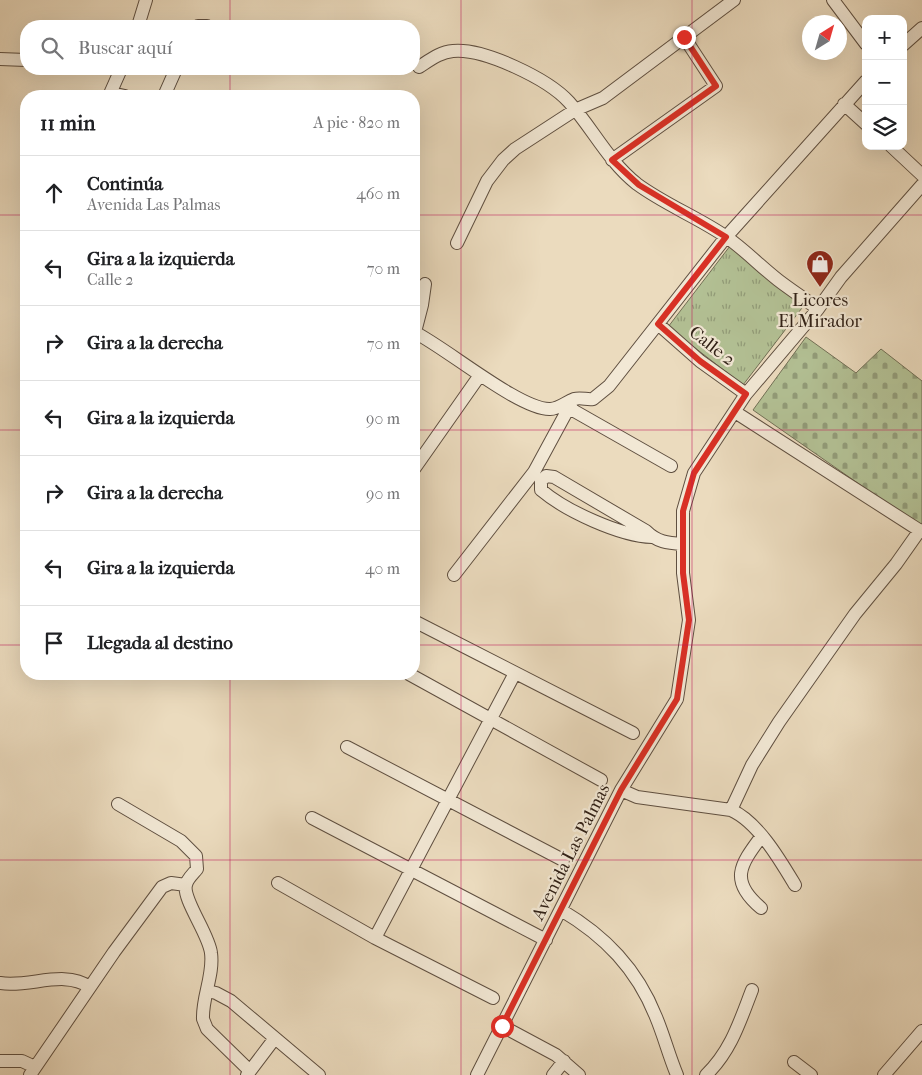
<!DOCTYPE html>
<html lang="es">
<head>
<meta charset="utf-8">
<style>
	:root { --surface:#fff; --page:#f6f6f6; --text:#202124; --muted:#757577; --line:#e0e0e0 }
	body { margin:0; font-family:"IM FELL French Canon",serif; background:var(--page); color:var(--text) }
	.controls { position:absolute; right:15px; top:15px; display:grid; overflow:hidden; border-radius:10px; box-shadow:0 5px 20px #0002 }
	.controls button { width:45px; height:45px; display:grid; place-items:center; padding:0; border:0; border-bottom:1px solid var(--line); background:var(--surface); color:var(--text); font:25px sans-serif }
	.compass { position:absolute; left:802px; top:15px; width:45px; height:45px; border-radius:50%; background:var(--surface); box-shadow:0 5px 20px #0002; rotate:37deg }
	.stop { position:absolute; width:15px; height:15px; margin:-11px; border:4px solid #d93025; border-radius:50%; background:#fff }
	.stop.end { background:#d93025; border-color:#fff; box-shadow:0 1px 5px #0008 }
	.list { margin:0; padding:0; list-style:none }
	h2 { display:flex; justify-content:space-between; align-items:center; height:65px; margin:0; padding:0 20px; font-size:21px }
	h2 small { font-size:16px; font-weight:400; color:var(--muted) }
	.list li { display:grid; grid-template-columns:32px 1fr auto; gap:15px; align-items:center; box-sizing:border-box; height:75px; padding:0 20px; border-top:1px solid var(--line) }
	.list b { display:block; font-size:19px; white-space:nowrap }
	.list p { margin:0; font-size:16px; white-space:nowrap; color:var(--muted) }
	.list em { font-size:16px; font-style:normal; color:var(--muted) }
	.icon { flex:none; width:28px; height:28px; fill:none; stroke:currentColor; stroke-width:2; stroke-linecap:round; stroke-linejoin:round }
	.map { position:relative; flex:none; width:922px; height:1075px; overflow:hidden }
	.search { position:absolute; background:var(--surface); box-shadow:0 5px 20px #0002; left:20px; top:20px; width:400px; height:55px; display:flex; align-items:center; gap:12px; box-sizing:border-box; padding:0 18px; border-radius:20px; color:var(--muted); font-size:19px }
	.panel { position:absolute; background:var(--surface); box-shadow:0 5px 20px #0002; left:20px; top:90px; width:400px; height:590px; border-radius:20px }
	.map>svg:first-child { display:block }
</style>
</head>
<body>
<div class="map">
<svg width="922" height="1075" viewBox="0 0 922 1075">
	<defs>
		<pattern id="cemetery-stones" width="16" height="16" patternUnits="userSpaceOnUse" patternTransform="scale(1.25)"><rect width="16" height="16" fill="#b3c195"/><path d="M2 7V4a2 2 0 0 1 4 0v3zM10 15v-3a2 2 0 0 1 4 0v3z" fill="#929c79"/></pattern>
		<pattern id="park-tufts" width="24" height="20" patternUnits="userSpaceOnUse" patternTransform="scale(1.25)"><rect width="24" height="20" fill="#b3c195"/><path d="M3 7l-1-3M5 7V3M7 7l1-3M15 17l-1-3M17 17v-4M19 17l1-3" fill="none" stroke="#929c79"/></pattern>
	</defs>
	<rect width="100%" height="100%" fill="#ebdbbe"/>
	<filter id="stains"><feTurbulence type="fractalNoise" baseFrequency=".004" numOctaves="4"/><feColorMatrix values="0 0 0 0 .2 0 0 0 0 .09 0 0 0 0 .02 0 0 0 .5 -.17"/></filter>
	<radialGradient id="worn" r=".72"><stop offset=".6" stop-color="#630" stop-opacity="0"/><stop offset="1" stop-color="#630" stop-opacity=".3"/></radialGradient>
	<path fill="url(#cemetery-stones)" stroke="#727056" d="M 806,337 L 856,373 L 881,349 L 922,381 L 922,528 L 753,410 Z"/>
	<path fill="url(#park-tufts)" stroke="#727056" d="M 730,246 L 805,304 L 743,385 L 668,327 Z"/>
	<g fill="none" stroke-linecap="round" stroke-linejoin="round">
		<defs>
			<path id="minor" d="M 833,0 L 866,44
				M 138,26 L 146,0
				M 198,26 L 207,26
				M 903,45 L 922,28
				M 0,59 L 26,60
				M 419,67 C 430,60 440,52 453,51 C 484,48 548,79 569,102 C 593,129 608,161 637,184 C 664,204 697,217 725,236 C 744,249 760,266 778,280 C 791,290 805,299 818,309
				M 111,93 L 125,96
				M 109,96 L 121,69
				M 164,96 L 176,69
				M 844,104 L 866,124
				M 891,146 L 922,175
				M 612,160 L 716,86 L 684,37
				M 457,243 L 487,181 L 503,160 L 515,149 L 575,110 L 603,98 L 734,0
				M 658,324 L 700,361 L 746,394
				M 414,332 C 445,347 520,410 550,409 C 559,409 566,402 574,399 C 581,397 587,400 593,399 L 609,386 L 726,237 L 866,81
				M 415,332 L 422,305 L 425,284
				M 569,408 L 671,466
				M 735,412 L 922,532
				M 414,469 L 480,375
				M 652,537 C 620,536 566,511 541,490 L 541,481 L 546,476 L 554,477 L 646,531 C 657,542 667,543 683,544
				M 454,575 L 534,472 L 573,400
				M 414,621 L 633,733
				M 409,674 L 601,780
				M 347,747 L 563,860
				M 621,790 L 637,797 L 731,810 C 758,822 780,860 795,885
				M 118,804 L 181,841 L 196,856 L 197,869 C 193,874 187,879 186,885 C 182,899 209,934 211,953 C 214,975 202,997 203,1019 L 207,1029 L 250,1071
				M 731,810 L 752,765 L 779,722 L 855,614 L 896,564 L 920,530
				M 312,818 L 546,940
				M 761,837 C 740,865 729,881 761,908
				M 278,883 L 375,938 L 493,998
				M 561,910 C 605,936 637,969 656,1017 C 664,1036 669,1056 677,1075
				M 375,938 L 515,673
				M 0,983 C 30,988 63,969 90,987
				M 207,991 L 216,993 L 231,1001 L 319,1075
				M 502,1026 L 556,1055 L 579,1075
				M 0,1061 L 22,1061 L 35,1067
				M 794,1062 L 811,1075
				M 30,1075 L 114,952 L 162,887 L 171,883 L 186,885
				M 247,1075 L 275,1038
				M 477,1075 L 621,790 L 677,699 L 689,620 L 683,573 L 683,511 L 694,473 L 746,394 L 818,309 L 841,277 L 922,185
				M 553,1075 L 564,1061
				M 706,1075 C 731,1051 740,1021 752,990
				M 884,1075 L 922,1031"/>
		</defs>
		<use href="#minor" stroke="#5f4f40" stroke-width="14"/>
		<use href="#minor" stroke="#f2e8d5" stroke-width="12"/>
	</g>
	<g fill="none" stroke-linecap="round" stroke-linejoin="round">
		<path stroke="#d93025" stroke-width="6" d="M 502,1026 L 621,790 L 677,699 L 689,620 L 683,573 L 683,511 L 694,473 L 746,394 L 700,361 L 658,324 L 726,237 L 639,185 L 612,160 L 716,86 L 684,37"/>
	</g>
	<path fill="none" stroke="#c2185b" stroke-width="1" stroke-opacity="0.55" d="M 230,0 L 230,26M 461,0 L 461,1075M 692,0 L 692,1075M 230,69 L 230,96M 0,215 L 26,215M 414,215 L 922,215M 0,430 L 26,430M 414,430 L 922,430M 0,645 L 26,645M 414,645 L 922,645M 230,674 L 230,1075M 0,860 L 922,860"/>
	<defs>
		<symbol id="shop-pin" viewBox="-11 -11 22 30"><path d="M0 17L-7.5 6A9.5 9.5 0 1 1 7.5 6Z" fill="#8f2418" stroke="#f2e8d5"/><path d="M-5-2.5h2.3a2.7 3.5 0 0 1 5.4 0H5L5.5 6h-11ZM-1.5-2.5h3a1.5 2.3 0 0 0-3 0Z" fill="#fff"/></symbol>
	</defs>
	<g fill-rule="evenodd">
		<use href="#shop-pin" x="804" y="248" width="32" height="43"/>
	</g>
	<g text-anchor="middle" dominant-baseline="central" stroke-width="4.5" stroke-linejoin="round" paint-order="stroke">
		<g font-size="18" fill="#302016" stroke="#f2e8d5">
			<text x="820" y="300">Licores<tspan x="820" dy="21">El Mirador</tspan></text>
		</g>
		<g font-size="18" fill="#302016" stroke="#f2e8d5">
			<text transform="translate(712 346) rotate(38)">Calle 2</text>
			<text transform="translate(571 852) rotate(-63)">Avenida Las Palmas</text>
		</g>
	</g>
	<rect width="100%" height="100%" filter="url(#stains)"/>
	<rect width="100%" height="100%" fill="url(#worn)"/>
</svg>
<div class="controls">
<button>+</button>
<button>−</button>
<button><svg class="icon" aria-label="layers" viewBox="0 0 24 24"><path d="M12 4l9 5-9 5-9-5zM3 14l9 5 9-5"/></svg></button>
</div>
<svg class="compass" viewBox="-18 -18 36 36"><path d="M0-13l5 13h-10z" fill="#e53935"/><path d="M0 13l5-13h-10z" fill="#757577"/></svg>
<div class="stop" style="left:502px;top:1026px"></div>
<div class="stop end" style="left:684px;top:37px"></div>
<div class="search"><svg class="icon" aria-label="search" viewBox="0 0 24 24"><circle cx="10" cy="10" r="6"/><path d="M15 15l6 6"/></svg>Buscar aquí</div>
<section class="panel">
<h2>11 min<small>A pie · 820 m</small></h2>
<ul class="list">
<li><svg class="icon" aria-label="ahead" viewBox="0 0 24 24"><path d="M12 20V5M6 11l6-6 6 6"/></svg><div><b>Continúa</b><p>Avenida Las Palmas</p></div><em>460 m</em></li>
<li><svg class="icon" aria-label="left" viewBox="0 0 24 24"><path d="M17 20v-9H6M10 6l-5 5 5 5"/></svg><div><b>Gira a la izquierda</b><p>Calle 2</p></div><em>70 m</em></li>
<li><svg class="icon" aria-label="right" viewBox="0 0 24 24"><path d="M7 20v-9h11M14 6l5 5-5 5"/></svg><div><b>Gira a la derecha</b></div><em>70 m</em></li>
<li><svg class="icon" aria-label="left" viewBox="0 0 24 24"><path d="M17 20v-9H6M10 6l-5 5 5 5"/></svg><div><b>Gira a la izquierda</b></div><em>90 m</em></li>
<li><svg class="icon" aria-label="right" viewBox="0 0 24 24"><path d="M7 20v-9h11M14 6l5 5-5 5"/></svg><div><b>Gira a la derecha</b></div><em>90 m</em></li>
<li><svg class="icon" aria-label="left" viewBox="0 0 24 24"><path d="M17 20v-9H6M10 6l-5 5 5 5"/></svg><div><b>Gira a la izquierda</b></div><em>40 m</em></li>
<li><svg class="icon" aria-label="arrive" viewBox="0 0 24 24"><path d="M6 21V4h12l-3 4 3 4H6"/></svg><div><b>Llegada al destino</b></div></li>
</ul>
</section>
</div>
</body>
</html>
